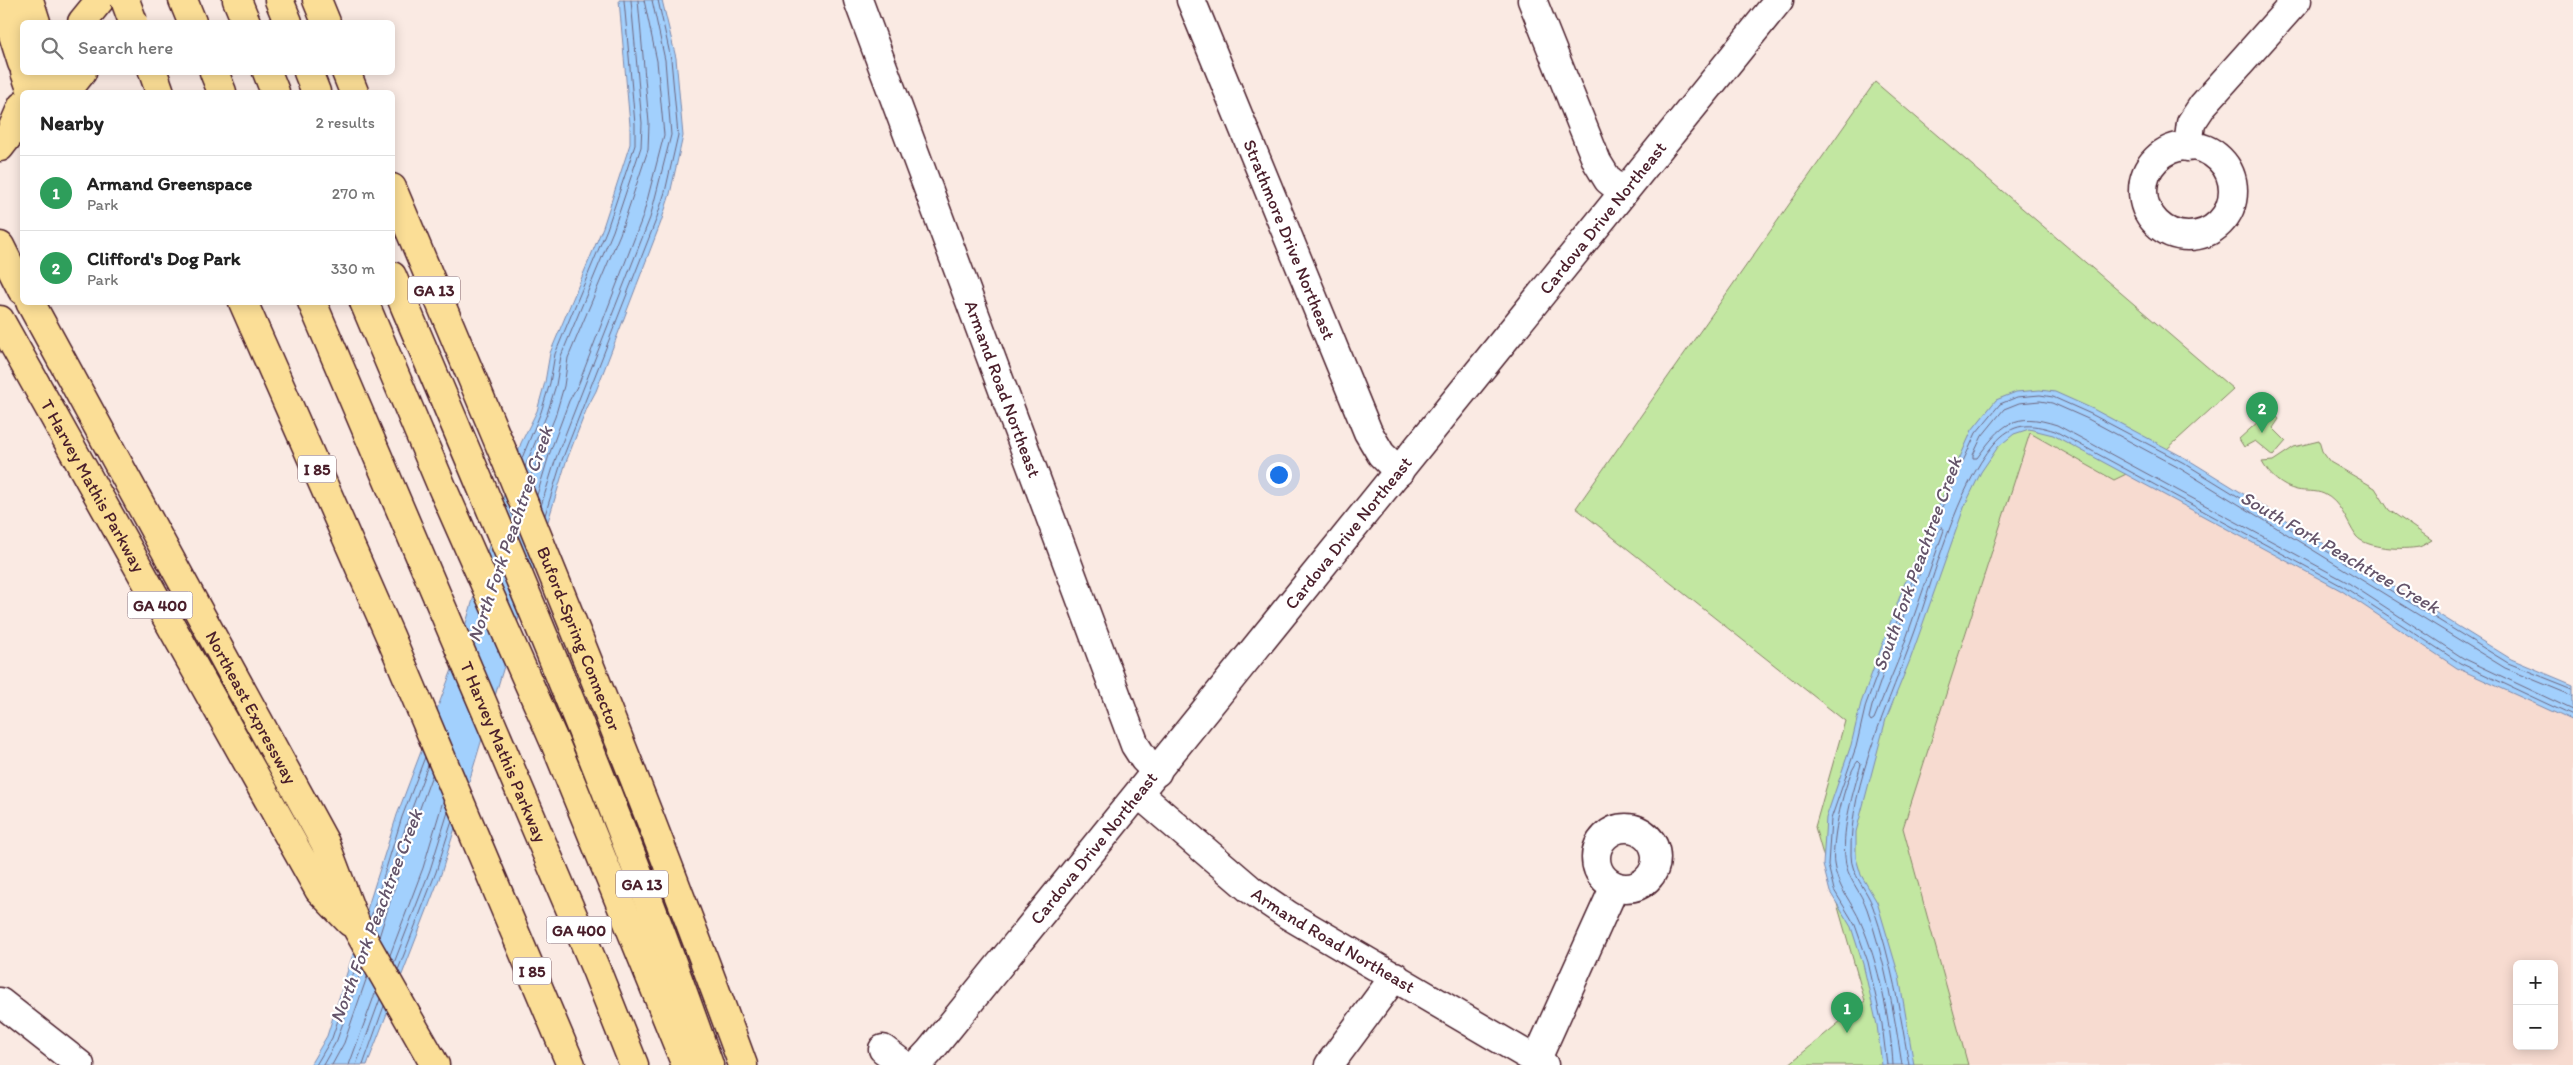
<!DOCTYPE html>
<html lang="en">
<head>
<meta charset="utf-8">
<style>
	:root { --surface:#fff; --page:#f2f2f2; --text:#222; --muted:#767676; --line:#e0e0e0; --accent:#4a1f2b }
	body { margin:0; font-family:Itim,sans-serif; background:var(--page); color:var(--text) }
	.controls { position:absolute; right:15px; bottom:15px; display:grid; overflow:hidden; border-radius:8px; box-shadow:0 2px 12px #0003 }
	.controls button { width:45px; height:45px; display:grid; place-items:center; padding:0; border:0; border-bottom:1px solid var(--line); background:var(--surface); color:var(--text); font:25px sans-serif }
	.you { position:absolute; left:1278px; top:474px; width:18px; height:18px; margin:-12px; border:4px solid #fff; border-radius:50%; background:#1a73e8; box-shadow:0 0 0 8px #1a73e833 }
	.badge { display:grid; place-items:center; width:32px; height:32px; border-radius:50%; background:var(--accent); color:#fff; font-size:16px; font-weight:700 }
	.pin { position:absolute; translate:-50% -41px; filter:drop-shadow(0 1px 2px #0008) }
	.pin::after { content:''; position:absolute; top:26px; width:18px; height:15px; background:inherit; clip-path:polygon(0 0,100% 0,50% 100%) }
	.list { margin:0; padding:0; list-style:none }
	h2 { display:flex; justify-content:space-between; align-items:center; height:65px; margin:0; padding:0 20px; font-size:21px }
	h2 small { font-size:16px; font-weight:400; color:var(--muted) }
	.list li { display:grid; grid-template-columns:32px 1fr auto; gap:15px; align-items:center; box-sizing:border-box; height:75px; padding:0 20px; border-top:1px solid var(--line) }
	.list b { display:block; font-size:19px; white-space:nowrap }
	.list p { margin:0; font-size:16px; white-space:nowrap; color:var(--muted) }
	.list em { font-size:16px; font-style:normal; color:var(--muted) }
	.icon { flex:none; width:28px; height:28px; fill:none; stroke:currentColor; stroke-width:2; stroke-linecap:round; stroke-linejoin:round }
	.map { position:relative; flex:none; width:2573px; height:1065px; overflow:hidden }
	.search { position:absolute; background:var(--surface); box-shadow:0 2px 12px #0003; left:20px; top:20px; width:375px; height:55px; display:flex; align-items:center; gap:12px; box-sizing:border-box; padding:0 18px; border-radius:8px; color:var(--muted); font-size:19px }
	.panel { position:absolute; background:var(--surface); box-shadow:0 2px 12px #0003; left:20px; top:90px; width:375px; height:215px; border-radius:8px }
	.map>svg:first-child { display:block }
</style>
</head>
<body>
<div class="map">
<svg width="2573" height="1065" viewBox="0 0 2573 1065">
	<rect width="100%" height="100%" fill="#faeae3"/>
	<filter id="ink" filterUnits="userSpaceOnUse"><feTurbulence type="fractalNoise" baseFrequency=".02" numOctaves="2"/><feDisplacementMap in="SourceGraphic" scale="10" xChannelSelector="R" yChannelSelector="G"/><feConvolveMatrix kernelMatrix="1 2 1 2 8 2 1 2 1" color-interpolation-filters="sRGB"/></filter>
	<g filter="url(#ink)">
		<path fill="#f7dbd0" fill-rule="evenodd" d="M 2030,433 L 2114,480 L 2155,460 L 2573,696 L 2573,1065 L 1968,1065 L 1903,828 ZM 2517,964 L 2554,964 L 2554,1046 L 2517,1046 Z"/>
		<path fill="#c2e7a1" stroke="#868366" d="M 1875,82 L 2233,389 L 2155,460 L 2114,480 L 2030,433 L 1903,828 L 1968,1065 L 1788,1065 L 1865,1001 L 1815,827 L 1845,721 L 1576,508 Z
			M 2271,410 L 2279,419 L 2273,428 L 2286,441 L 2273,456 L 2255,441 L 2244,447 L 2239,439 Z
			M 2319,441 L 2322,451 L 2330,462 L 2375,488 L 2389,510 L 2432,540 C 2428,542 2423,546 2419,547 C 2404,550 2366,549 2356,536 C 2346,521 2341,502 2324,494 C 2315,490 2306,492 2297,490 C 2282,487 2269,475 2262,462 L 2273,461 L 2294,447 Z"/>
		<path fill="#a2d0fd" stroke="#7f89a9" d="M 619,0 L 662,0 L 676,58 L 683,136 L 670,194 L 661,222 L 596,391 L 587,408 L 566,462 L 441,874 L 367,1065 L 310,1065 L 327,1036 L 397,815 L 453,667 L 506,488 L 521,443 L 537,411 L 545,382 L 550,353 L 603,227 L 630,144 L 630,125 Z
			M 2040,390 L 2055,392 L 2093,409 L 2187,459 L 2511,659 L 2573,685 L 2573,721 L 2457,668 L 2342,591 L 2053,435 L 2029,429 L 2014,434 L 1998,447 L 1981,472 L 1965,505 L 1910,660 L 1886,719 L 1856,832 L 1856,858 L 1861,875 L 1877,902 L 1899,976 L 1914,1065 L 1882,1065 L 1877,1025 L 1863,964 L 1851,927 L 1830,892 L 1823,865 L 1826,818 L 1851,745 L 1861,703 L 1904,585 L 1972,430 L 1996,400 L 2016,392 Z"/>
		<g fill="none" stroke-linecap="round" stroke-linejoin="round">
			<path stroke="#6d667f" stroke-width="1" d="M 522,458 L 541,412 L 550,383 L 555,354 L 607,229 L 635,145 L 635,124 L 624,0
				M 525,467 L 547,414 L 556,385 L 561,356 L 613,231 L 641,147 L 642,123 L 631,0
				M 530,478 L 555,417 L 564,386 L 568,358 L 620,234 L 648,150 L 649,123 L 638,0
				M 537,495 L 549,455 L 569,401 L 579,383 L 643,216 L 664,135 L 657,61 L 644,0
				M 541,506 L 556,458 L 650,218 L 671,135 L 665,60 L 652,0
				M 545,515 L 562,460 L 656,220 L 665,192 L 678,135 L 671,59 L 658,0
				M 1942,527 L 1944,530 L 1900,656 L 1874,719 L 1871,721 L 1869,718 L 1872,706 C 1880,683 1931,533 1942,527 Z
				M 2573,696 L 2505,668 L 2181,469 L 2088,419 L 2052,403 L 2040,401 L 2019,403 L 2004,409 L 1982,436 L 1973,455 L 1973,458 L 1977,458 C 2002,424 2014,411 2057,425 L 2347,582 L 2463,658 L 2573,710
				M 370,920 L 402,817 L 425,757
				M 374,928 L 408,819 L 428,765
				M 379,937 L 415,822 L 432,775
				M 390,955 L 423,868 L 443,801
				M 394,963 L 430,870 L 448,812
				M 398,970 L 436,872 L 452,821
				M 316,1065 L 332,1038 L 358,960
				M 323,1065 L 337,1040 L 362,968
				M 332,1065 L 344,1043 L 367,977
				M 349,1065 L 376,991
				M 356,1065 L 380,999
				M 363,1065 L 384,1006
				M 1887,1065 L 1882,1024 L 1868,962 L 1855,925 L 1834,890 L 1828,865 L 1831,819 L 1856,747 L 1866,704 L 1930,533 L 1976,433 L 2000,404 L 2017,397 L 2040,395 L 2053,397 L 2091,414 L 2184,463 L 2508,663 L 2573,689
				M 1893,1065 C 1891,1023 1878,961 1861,923 C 1853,903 1837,888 1834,864 C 1831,843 1844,777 1858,761 L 1861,764 C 1853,794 1842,826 1845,857 C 1846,878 1861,891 1867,909 C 1885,960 1894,1012 1902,1065
				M 1909,1065 C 1900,1011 1891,959 1873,907 C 1867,889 1851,875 1851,855 C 1849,783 1891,699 1915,631 C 1934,577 1957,487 1994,444 C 2013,422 2030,423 2055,431 L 2344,587 L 2460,663 L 2573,716"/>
			<defs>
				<g id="minor">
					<path id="s1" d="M 858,0 L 1135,745 L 1144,759 L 1157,772"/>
					<path id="s2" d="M 1191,0 L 1368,432 L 1381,454 L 1399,472"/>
					<path d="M 1532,0 L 1597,162 L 1608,180 L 1623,192"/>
					<circle cx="2188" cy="191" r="45"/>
					<path d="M 2188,147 L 2191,123 L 2203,105 L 2297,0"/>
					<path id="s3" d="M 1139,794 L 1251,890 L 1288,915 L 1544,1065"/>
					<circle cx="1626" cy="858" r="30"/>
					<path d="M 0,1002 L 80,1065"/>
					<path d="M 883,1049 L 904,1065"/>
					<path d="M 1536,1061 L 1615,886"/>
					<path id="s4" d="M 917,1065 L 930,1051 L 1779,0"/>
					<path d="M 1329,1065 L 1395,976"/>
				</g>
				<path id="major" d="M 82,22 L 100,0
					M 66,92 L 82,72
					M 0,147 L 10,134 L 22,106"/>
				<g id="highway">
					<path d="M 2,0 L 22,63"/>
					<path d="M 29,0 L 36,22"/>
					<path d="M 183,0 L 192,22"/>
					<path d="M 237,0 L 246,22"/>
					<path d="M 279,0 L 288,22"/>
					<path d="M 317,0 L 326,22"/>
					<path d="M 25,72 L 32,92"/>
					<path d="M 53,72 L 61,92"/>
					<path d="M 153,72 L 160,92"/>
					<path d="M 214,72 L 222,92"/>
					<path d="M 267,72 L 275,92"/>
					<path d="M 308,72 L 316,92"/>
					<path d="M 346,72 L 354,92"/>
					<path id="s5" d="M 392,188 C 420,256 449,322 477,390 C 570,613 660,838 743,1065"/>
					<path d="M 0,246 L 22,290"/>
					<path d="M 392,276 C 503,537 615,798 709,1065"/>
					<path id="s6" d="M 30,302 L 325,843 L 358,930 L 435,1065"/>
					<path d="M 243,302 L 390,636 L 571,1065"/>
					<path id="s7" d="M 312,302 L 597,972 L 634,1065"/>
					<path d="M 364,302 L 442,487 L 555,743 L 686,1065"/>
					<path id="s8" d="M 0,320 L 319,890 L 350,922"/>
				</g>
			</defs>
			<use href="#minor" stroke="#4a1f2b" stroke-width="31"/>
			<use href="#major" stroke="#4a1f2b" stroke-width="31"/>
			<use href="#highway" stroke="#4a1f2b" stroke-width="31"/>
			<use href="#minor" stroke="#fff" stroke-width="28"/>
			<use href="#major" stroke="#fbde96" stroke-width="28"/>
			<use href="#highway" stroke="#fbde96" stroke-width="28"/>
			<defs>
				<path id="highway-bridge" d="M 125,0 L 133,22"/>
			</defs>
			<use href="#highway-bridge" stroke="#4a1f2b" stroke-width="31" stroke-linecap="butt"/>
			<use href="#highway-bridge" stroke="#fbde96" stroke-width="28"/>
		</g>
	</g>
	<g text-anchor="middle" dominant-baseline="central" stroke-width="4.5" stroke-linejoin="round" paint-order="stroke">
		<g fill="#fff" stroke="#80626b" stroke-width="1">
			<rect x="408" y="276.5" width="52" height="27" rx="4"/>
			<rect x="298" y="455.5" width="38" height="27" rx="4"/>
			<rect x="127.5" y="591.5" width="65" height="27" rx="4"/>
			<rect x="616" y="870.5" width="52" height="27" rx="4"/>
			<rect x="546.5" y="916.5" width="65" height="27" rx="4"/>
			<rect x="513" y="957.5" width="38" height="27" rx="4"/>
		</g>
		<g font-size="16" font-weight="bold" fill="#4a1f2b">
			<text x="434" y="290">GA 13</text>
			<text x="317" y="469">I 85</text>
			<text x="160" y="605">GA 400</text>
			<text x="642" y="884">GA 13</text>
			<text x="579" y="930">GA 400</text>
			<text x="532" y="971">I 85</text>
		</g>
		<g font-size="18" fill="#4a1f2b" stroke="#fff">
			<text stroke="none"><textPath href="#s4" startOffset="1090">Cardova Drive Northeast</textPath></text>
			<text stroke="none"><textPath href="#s2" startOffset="259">Strathmore Drive Northeast</textPath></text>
			<text stroke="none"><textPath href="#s1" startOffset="415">Armand Road Northeast</textPath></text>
			<text stroke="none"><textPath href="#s8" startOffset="190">T Harvey Mathis Parkway</textPath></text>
			<text stroke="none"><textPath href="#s4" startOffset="685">Cardova Drive Northeast</textPath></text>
			<text stroke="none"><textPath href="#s5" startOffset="488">Buford-Spring Connector</textPath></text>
			<text stroke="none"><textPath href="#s6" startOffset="462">Northeast Expressway</textPath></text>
			<text stroke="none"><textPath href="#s7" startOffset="489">T Harvey Mathis Parkway</textPath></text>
			<text stroke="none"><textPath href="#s4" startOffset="280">Cardova Drive Northeast</textPath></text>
			<text stroke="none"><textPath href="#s3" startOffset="244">Armand Road Northeast</textPath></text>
		</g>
		<g font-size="19" font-style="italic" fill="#64546a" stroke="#fff">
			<text transform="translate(510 534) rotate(-71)">North Fork Peachtree Creek</text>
			<text transform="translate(2340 552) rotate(30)">South Fork Peachtree Creek</text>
			<text transform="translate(1917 564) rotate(-70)">South Fork Peachtree Creek</text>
			<text transform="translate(376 916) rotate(-69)">North Fork Peachtree Creek</text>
		</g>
	</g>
</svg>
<div class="controls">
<button>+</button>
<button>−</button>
</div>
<div class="you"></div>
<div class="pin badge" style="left:1847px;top:1033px;background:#2e9e5b">1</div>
<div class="pin badge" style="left:2262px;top:433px;background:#2e9e5b">2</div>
<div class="search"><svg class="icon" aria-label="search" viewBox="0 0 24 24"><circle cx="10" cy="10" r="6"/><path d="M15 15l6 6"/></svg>Search here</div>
<section class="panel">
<h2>Nearby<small>2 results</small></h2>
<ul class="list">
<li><span class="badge" style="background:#2e9e5b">1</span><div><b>Armand Greenspace</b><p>Park</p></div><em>270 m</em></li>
<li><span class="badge" style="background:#2e9e5b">2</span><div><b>Clifford's Dog Park</b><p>Park</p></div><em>330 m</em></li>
</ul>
</section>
</div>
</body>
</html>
